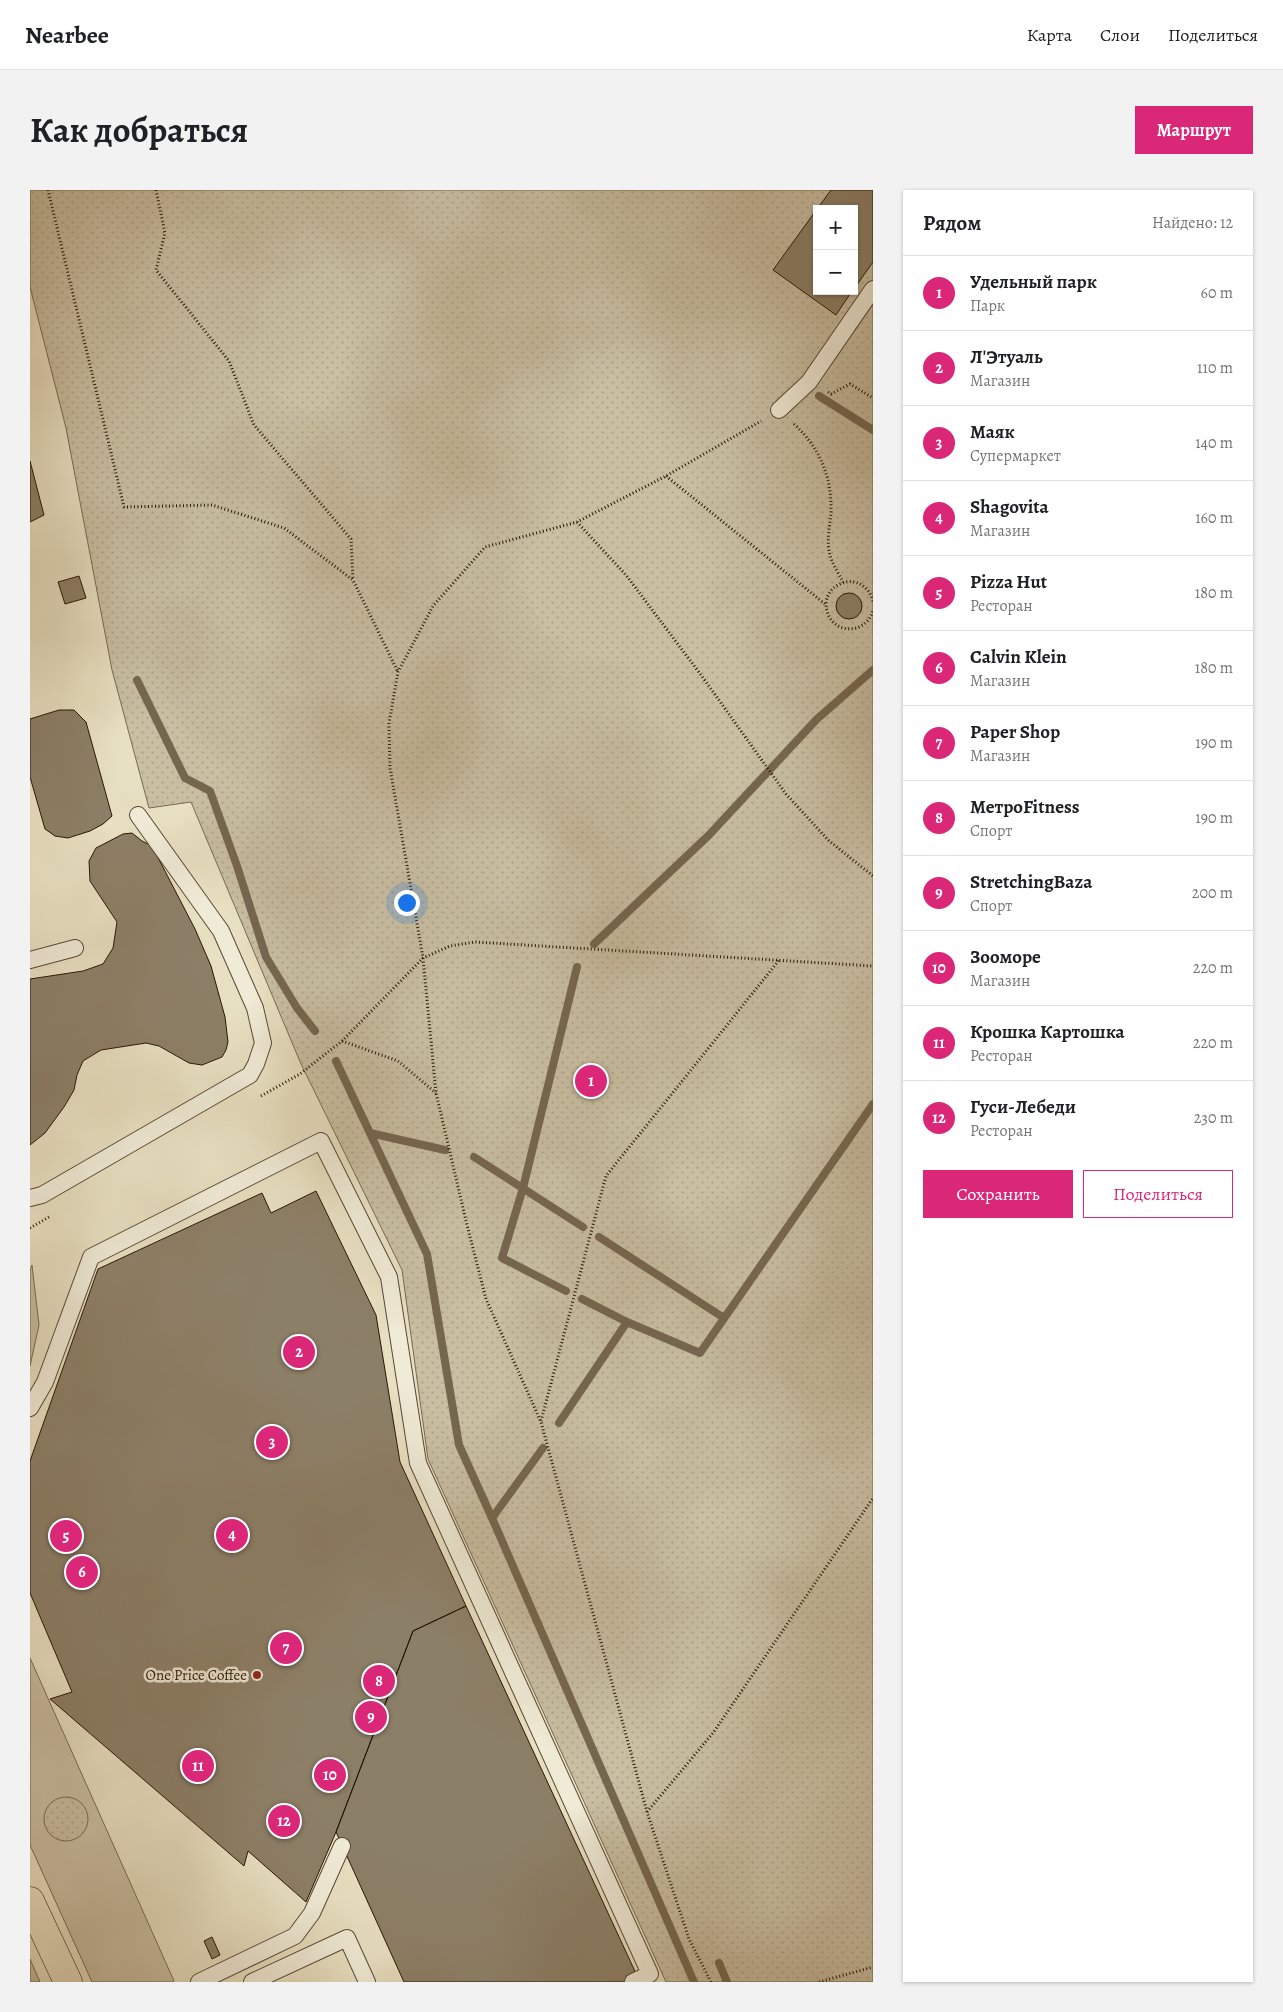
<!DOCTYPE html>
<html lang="ru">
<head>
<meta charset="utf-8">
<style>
	:root { --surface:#fff; --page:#f2f2f2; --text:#202124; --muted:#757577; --line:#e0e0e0; --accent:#db2777 }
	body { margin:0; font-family:Alegreya,serif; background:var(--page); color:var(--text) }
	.controls { position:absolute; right:15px; top:15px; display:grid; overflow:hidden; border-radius:0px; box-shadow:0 1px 4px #0004 }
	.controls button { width:45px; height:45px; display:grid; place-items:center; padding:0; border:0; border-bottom:1px solid var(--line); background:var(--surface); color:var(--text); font:25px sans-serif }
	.you { position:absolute; left:376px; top:712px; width:18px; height:18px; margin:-12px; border:4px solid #fff; border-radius:50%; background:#1a73e8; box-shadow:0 0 0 8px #1a73e833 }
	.badge { display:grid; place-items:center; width:32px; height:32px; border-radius:50%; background:var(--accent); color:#fff; font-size:16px; font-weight:700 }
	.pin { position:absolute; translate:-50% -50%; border:2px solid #fff; box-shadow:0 1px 5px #0006 }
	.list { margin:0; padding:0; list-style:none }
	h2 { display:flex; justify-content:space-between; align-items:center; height:65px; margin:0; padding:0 20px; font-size:21px }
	h2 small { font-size:16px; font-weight:400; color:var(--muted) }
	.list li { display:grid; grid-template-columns:32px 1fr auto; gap:15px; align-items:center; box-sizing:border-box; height:75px; padding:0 20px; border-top:1px solid var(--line) }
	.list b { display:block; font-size:19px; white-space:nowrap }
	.list p { margin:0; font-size:16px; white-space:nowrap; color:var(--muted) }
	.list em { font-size:16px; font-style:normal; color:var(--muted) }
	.actions { display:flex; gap:10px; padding:15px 20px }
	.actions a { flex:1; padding:11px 0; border:1px solid var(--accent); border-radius:0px; text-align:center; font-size:18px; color:var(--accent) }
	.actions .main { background:var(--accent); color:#fff }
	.map { position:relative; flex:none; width:843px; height:1792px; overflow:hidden; border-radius:0px }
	header { display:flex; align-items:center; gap:30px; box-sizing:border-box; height:70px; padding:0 25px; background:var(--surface); border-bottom:1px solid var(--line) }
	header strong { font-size:24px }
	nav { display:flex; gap:28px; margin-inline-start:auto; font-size:18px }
	.intro { display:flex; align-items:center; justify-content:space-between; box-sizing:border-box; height:120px; padding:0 30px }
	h1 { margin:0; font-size:35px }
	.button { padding:12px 22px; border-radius:0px; background:var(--accent); color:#fff; font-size:18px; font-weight:700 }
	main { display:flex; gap:30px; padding:0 30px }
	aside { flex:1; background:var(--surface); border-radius:0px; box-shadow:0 1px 4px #0004 }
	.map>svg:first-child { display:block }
</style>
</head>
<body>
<header>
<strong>Nearbee</strong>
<nav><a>Карта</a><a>Слои</a><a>Поделиться</a></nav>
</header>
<div class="intro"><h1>Как добраться</h1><a class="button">Маршрут</a></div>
<main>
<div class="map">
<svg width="843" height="1792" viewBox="0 0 843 1792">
	<defs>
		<pattern id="park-dots" width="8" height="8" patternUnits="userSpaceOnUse" patternTransform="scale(1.25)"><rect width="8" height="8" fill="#c8bea2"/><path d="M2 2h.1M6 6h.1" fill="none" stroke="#aca38a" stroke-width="1.8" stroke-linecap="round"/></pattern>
	</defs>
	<rect width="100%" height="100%" fill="#e8e0c2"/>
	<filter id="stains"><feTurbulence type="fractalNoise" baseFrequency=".004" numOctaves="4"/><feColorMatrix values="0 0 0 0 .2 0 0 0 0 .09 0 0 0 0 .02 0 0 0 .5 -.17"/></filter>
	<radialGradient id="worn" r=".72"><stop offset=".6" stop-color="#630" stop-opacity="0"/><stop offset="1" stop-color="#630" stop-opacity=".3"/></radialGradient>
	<path fill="#c8bea2" stroke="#786a53" d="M 2,1075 L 9,1135 L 0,1176 L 0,1081 Z
		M 0,1468 L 144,1791 L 142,1792 L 62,1792 L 0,1655 Z
		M 0,1769 L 10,1792 L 0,1792 Z"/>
	<path fill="url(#park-dots)" stroke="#786a53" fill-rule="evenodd" d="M 0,0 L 843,0 L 843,1792 L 636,1792 L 398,1269 L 372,1080 L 271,874 L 161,612 L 119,618 L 82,480 L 36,238 L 0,97 ZM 787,19 L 824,19 L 824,101 L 787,101 Z
		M14 1629a22 22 0 1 1 44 0a22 22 0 1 1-44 0Z"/>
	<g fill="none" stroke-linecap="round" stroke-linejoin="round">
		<path stroke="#75664f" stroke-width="8" d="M 789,206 L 843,240
			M 107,490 L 155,588 L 180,601 L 207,676 L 236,767 L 267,818 L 285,841
			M 564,754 L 679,645 L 787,529 L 843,480
			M 306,871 L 397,1064 L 429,1255 L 462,1328 L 664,1792
			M 340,943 L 415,960
			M 444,967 L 553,1037
			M 569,1047 L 694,1128
			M 536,1101 L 472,1068 L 493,998 L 547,777
			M 552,1109 L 597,1132
			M 529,1233 L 597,1132 L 670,1163 L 843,914
			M 462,1328 L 513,1258
			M 689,1773 L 697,1792"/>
	</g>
	<path fill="#8c7f67" stroke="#291604" d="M 801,0 L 843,0 L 843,72 L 824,99 L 824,19 L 787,19 Z
		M 787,19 L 787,101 L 822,101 L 806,125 L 743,80 Z
		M 0,271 L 14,325 L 0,332 Z
		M 49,386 L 56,408 L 35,414 L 28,392 Z
		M806 416a13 13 0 1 1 26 0a13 13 0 1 1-26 0Z
		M 29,520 L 44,520 L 56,532 L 82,626 L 73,634 L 60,641 L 38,648 L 25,646 L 15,639 L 0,587 L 0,529 Z
		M 102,643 L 112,651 L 122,656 L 165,739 L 181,776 L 195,827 L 198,852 L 196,860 L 192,867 L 172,875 L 159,873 L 129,856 L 116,853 L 71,860 L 53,871 L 47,885 L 44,900 L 34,917 L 15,943 L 0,955 L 0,789 L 53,781 L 73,774 L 83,758 L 87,732 L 60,691 L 59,671 L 66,658 L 93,644 Z
		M 286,1001 L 346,1125 L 370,1272 L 436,1416 L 383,1441 L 306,1642 L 276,1712 L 218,1661 L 214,1676 L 20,1509 L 42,1502 L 0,1403 L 0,1271 L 68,1079 L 232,1003 L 241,1023 Z
		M 436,1416 L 609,1790 L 606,1792 L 374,1792 L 306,1642 L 383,1441 Z
		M 182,1747 L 190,1765 L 182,1769 L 174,1751 Z"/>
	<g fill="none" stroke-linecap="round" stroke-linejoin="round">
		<defs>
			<path id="lane" d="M 749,220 L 779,192 L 843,99
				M 0,770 L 45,758
				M 0,1008 L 12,1005 L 220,885 L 226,874 L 233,853 L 225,818 L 191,741 L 108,625
				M 0,1218 L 15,1192 L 61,1067 L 291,951 L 359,1087 L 388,1273 L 620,1784 L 603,1792
				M 169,1792 L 265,1746 L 282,1723 L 312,1656
				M 222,1792 L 317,1748 L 337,1792"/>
			<path id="primary" d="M 0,1711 L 38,1792"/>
		</defs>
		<use href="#lane" stroke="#594834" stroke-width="18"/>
		<use href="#primary" stroke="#291604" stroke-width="29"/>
		<path stroke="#291604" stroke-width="3" stroke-dasharray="1 2.5" stroke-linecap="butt" d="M 18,0 L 94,317 L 182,315 L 254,338 L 323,390 L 368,482
			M 126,0 L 135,43 L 126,80 L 199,171 L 224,235 L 321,349 L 323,390
			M 798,202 L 801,204 L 820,194 L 843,208
			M 764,234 C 790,258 802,287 801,322 C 800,336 796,351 800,365 C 802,374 809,384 813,392
			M 636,286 L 795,414
			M 547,332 L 596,385 L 671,485 L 756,604 L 798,650 L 843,686
			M 843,411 C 839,396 824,387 810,394 C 782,407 800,448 829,437 C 836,434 841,428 843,420
			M 312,851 L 368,871 L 406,903
			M 231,906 L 270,884 L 312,851 L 393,768 L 420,756 L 445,752 L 843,776
			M 0,1038 L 19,1027
			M 511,1231 L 576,986 L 750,769
			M 617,1622 L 683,1543 L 843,1308
			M 681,1792 L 659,1749 L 617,1622 L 511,1232 L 456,1109 L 437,1035 L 406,903 L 393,768 L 360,578 L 359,533 L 368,482 L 403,416 L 455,357 L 547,332 L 636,286 L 731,231
			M 789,1792 L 843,1777"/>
		<use href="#lane" stroke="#f0ebd7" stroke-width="16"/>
		<use href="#primary" stroke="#e8e0c2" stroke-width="28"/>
	</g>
	<circle fill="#8f2418" stroke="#f0ebd7" stroke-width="2" cx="227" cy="1485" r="5"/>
	<g text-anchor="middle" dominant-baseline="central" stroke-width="5" stroke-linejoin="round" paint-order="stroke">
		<g font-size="15" fill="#291604" stroke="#f0ebd7" text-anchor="end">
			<text x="217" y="1485">One Price Coffee</text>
		</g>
	</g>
	<rect width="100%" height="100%" filter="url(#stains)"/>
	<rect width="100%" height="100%" fill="url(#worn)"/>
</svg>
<div class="controls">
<button>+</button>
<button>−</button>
</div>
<div class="you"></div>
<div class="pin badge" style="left:561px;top:891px">1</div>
<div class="pin badge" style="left:269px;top:1162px">2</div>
<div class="pin badge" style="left:242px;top:1252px">3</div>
<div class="pin badge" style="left:202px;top:1345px">4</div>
<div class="pin badge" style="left:36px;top:1346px">5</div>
<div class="pin badge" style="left:52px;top:1382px">6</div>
<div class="pin badge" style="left:256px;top:1458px">7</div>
<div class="pin badge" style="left:349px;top:1491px">8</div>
<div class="pin badge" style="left:341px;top:1527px">9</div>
<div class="pin badge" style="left:300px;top:1585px">10</div>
<div class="pin badge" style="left:168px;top:1576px">11</div>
<div class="pin badge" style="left:254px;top:1631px">12</div>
</div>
<aside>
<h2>Рядом<small>Найдено: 12</small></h2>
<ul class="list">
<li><span class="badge">1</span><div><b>Удельный парк</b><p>Парк</p></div><em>60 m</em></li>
<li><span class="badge">2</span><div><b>Л'Этуаль</b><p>Магазин</p></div><em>110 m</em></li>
<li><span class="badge">3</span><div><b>Маяк</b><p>Супермаркет</p></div><em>140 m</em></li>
<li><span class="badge">4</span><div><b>Shagovita</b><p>Магазин</p></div><em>160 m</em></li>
<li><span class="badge">5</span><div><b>Pizza Hut</b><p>Ресторан</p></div><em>180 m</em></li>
<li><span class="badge">6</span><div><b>Calvin Klein</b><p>Магазин</p></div><em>180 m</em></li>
<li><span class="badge">7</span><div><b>Paper Shop</b><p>Магазин</p></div><em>190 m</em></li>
<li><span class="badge">8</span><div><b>МетроFitness</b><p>Спорт</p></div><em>190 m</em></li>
<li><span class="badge">9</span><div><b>StretchingBaza</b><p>Спорт</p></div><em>200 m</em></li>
<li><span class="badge">10</span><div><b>Зооморе</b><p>Магазин</p></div><em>220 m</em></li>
<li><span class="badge">11</span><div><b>Крошка Картошка</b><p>Ресторан</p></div><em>220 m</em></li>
<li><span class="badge">12</span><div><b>Гуси-Лебеди</b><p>Ресторан</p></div><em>230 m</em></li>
</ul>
<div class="actions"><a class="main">Сохранить</a><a>Поделиться</a></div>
</aside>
</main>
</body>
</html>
